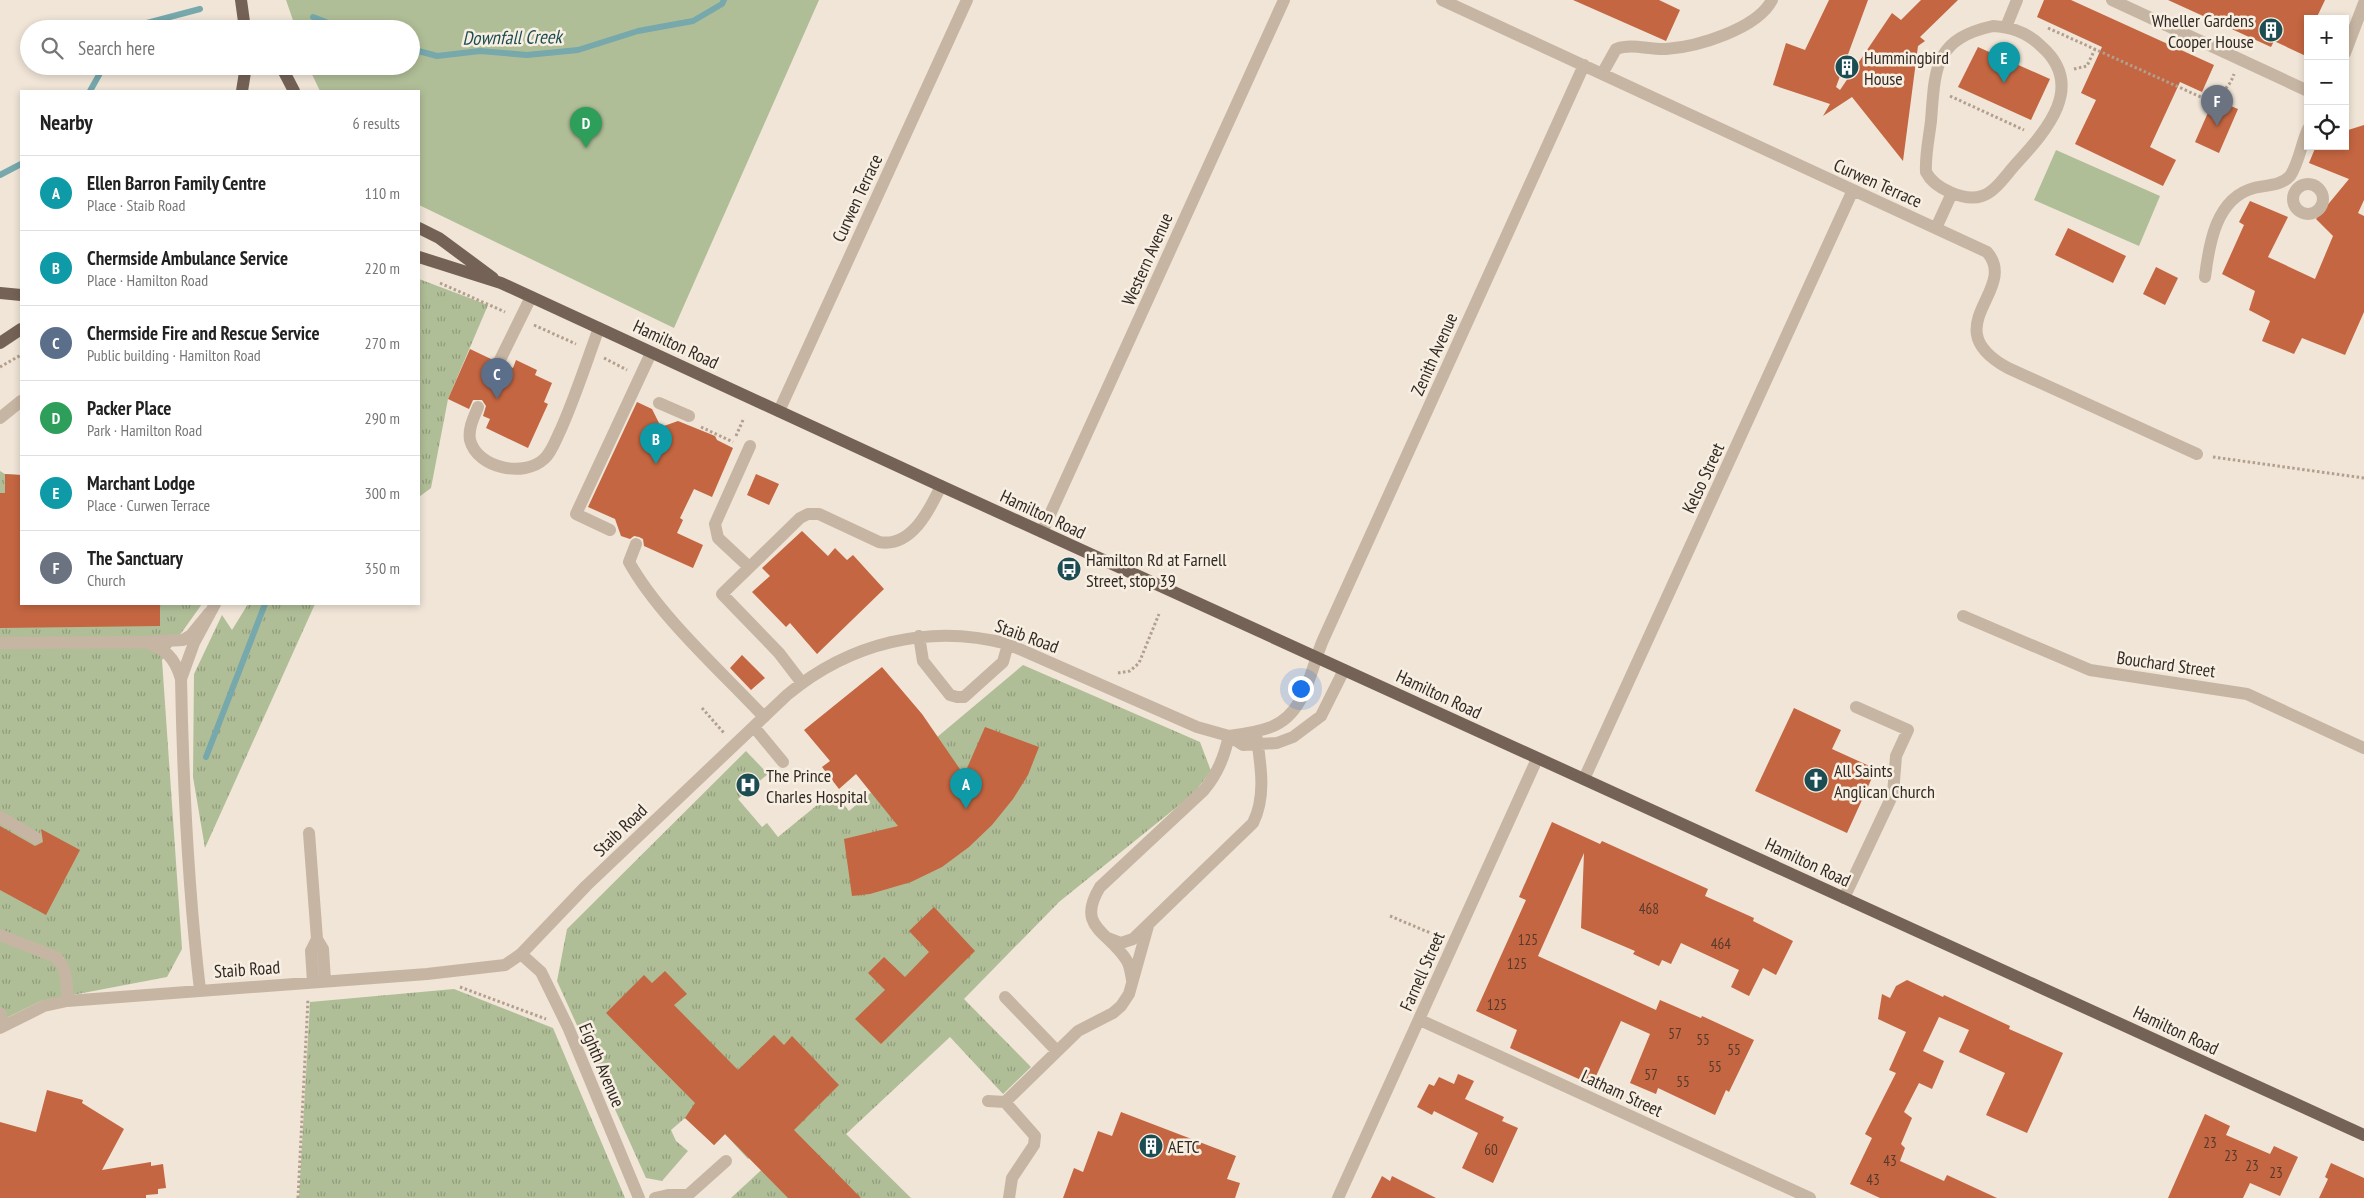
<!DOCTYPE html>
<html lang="en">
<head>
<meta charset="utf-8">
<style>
	:root { --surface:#fff; --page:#f2f2f2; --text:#222; --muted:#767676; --line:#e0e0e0; --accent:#1c4d53 }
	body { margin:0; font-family:"PT Sans Narrow",sans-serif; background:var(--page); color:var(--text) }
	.controls { position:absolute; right:15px; top:15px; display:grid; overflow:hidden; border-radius:0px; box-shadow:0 2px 8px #0003 }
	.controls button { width:45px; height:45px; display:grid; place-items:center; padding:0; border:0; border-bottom:1px solid var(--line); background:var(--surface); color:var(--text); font:25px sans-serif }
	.you { position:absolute; left:1300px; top:688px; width:18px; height:18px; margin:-12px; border:4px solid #fff; border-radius:50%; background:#1a73e8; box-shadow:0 0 0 8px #1a73e833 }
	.badge { display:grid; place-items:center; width:32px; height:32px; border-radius:50%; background:var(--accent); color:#fff; font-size:16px; font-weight:700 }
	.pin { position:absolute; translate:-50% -41px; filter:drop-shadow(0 1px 2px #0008) }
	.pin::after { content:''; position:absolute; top:26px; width:18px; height:15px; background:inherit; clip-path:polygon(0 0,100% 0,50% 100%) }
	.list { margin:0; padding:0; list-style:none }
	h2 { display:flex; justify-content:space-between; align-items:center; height:65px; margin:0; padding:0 20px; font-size:21px }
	h2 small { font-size:16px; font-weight:400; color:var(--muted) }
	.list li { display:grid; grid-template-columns:32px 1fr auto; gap:15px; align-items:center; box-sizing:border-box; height:75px; padding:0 20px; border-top:1px solid var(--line) }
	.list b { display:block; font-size:19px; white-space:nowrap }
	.list p { margin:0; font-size:16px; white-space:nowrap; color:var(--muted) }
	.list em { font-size:16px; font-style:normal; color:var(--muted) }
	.icon { flex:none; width:28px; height:28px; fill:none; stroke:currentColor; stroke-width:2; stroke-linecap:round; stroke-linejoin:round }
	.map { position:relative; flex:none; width:2364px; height:1198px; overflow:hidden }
	.search { position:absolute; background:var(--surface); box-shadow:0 2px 8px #0003; left:20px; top:20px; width:400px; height:55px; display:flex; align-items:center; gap:12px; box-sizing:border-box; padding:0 18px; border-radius:28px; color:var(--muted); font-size:19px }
	.panel { position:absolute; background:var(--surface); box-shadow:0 2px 8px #0003; left:20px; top:90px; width:400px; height:515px; border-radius:0px }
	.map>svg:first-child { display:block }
</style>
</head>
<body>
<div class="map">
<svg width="2364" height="1198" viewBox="0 0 2364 1198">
	<defs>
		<pattern id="grass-tufts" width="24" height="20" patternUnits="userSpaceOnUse" patternTransform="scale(1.25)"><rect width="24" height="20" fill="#b0be97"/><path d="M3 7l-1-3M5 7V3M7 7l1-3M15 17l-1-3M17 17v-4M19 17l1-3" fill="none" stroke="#909b7b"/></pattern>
	</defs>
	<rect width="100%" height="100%" fill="#f0e5d7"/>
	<path fill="url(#grass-tufts)" d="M 419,279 L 488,305 L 448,399 L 431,488 L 419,497 Z
		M 0,471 L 5,474 L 21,475 L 21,604 L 202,604 L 162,660 L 182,949 L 167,977 L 41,1001 L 0,1021 Z
		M 248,604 L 315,604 L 205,848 L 193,777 L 194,674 L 222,615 L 232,630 Z
		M 1023,665 L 1200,742 L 1211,771 L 1193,794 L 1059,902 L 964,999 L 1031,1067 L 1003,1094 L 950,1037 L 846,1134 L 911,1198 L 731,1198 L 782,1151 L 769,1138 L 748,1159 L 725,1134 L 714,1145 L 685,1118 L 671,1130 L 676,1141 L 688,1151 L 662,1181 L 646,1178 L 557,981 L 567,929 L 746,751 L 768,774 L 738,799 L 762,827 L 767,823 L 778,837 L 833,792 L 849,811 Z
		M 454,989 L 553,1028 L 625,1198 L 299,1198 L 310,1002 Z"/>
	<path fill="#b0be97" d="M 286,0 L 819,0 L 674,328 L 419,205 L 419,91 L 320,91 L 308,66 L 411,66 L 411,29 L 296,29 Z
		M 2056,150 L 2160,196 L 2139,246 L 2034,200 Z"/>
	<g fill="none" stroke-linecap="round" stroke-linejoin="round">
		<path stroke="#76a8ac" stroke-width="6" d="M 313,17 L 344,29
			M 124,29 L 200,9
			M 411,49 L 437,56 L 480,51 L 527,55 L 578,50 L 638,31 L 693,21 L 722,4 L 724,0
			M 90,91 L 104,66
			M 0,175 L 21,164
			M 206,757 L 265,604"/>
	</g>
	<path fill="#c46641" d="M 1573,0 L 1659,0 L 1680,10 L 1666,41 Z
		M 1829,0 L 1868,0 L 1836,87 L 1840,90 L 1892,13 L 1901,20 L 1921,0 L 1958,0 L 1920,37 L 1925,41 L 1918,46 L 1903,161 L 1852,97 L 1823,116 L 1830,104 L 1773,85 L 1786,43 L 1805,50 Z
		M 2044,0 L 2071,0 L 2214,65 L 2202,92 L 2180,82 L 2150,147 L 2176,160 L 2163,186 L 2075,144 L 2096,100 L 2081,93 L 2102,47 L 2037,17 Z
		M 2168,0 L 2325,0 L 2316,19 L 2308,19 L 2308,57 L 2274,41 L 2271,47 Z
		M 1978,47 L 2050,79 L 2031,120 L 1958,87 Z
		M 2214,99 L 2238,109 L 2219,153 L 2195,142 Z
		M 2364,125 L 2364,200 L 2358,213 L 2364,216 L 2364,312 L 2345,355 L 2302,338 L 2294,354 L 2262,341 L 2270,321 L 2249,310 L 2255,291 L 2222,274 L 2244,225 L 2239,222 L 2250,201 L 2288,217 L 2268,257 L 2315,279 L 2333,236 L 2316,219 L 2349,179 L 2309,163 L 2316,146 L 2345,146 L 2345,131 Z
		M 2068,228 L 2126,256 L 2113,283 L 2055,255 Z
		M 2156,267 L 2178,278 L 2165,305 L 2143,294 Z
		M 470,349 L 491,359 L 489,367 L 494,373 L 501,373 L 506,365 L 513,368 L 516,360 L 537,370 L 535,375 L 552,383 L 544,402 L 548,404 L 528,448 L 486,428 L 490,419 L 483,416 L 486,406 L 482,400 L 473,400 L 469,409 L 448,399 Z
		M 637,402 L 652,409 L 661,427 L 678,421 L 715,436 L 717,440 L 733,448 L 712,497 L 694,489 L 680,518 L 683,520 L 677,533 L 703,545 L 693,568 L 644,546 L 643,539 L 639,537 L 634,536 L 630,539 L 621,536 L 615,519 L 588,507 Z
		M 5,474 L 21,475 L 21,604 L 160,604 L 160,626 L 0,628 L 0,493 L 5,493 Z
		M 756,474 L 779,484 L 769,505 L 747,495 Z
		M 802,531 L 828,556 L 835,548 L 847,560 L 853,555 L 884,589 L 817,654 L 790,623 L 786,627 L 752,592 L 770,576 L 762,568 Z
		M 742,655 L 765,678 L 751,690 L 730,668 Z
		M 882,667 L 922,714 L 964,775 L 985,727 L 1039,747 L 1028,775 L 1013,799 L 992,825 L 969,847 L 942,867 L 911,882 L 870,894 L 852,896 L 844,839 L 898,826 L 856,774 L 839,789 L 822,767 L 830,761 L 804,730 Z
		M 1794,708 L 1841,730 L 1832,749 L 1876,769 L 1847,833 L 1755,791 Z
		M 1552,822 L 1600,844 L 1602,841 L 1708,889 L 1705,896 L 1754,918 L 1753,921 L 1793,941 L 1776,975 L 1763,968 L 1749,996 L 1731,987 L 1739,970 L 1681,943 L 1671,964 L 1662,960 L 1659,966 L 1633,954 L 1635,951 L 1581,928 L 1584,853 L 1538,956 L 1656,1010 L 1660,1000 L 1701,1018 L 1702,1016 L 1754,1040 L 1729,1092 L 1726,1090 L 1715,1115 L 1658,1088 L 1656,1094 L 1630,1083 L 1650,1034 L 1621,1021 L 1592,1085 L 1510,1048 L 1517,1030 L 1476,1011 L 1526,900 L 1519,897 Z
		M 0,826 L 35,846 L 43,842 L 41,829 L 80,850 L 46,915 L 0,890 Z
		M 934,907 L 975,951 L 881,1044 L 855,1019 L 885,990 L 868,973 L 884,957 L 905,977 L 929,952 L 909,931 Z
		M 665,971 L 687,994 L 674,1005 L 738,1070 L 774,1035 L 784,1045 L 792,1036 L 839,1085 L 794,1130 L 861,1198 L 788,1198 L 725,1134 L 714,1145 L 685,1118 L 695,1103 L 606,1013 L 644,975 L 652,983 Z
		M 1907,980 L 1943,997 L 1944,995 L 2010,1026 L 2009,1029 L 2063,1053 L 2027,1133 L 1986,1115 L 2005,1073 L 1959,1052 L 1969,1030 L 1939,1017 L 1923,1051 L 1944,1061 L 1932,1089 L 1919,1083 L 1904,1112 L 1912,1118 L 1901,1144 L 1905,1148 L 1900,1161 L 1944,1181 L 1947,1175 L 1997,1198 L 1880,1198 L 1850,1184 L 1872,1138 L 1865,1134 L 1896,1073 L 1889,1070 L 1906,1032 L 1878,1019 L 1882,994 L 1890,998 L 1896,986 Z
		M 1458,1074 L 1474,1081 L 1465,1099 L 1504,1117 L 1502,1121 L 1518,1128 L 1493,1183 L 1462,1168 L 1478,1133 L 1434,1111 L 1432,1115 L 1417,1107 L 1429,1084 L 1434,1086 L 1439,1077 L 1454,1084 Z
		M 47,1090 L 83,1100 L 82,1103 L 124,1129 L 102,1170 L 151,1162 L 151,1166 L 163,1164 L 166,1188 L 158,1189 L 158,1194 L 146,1195 L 146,1198 L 0,1198 L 0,1122 L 36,1132 Z
		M 1121,1112 L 1236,1156 L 1227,1179 L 1240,1183 L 1235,1198 L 1063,1198 L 1074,1168 L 1083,1172 L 1098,1131 L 1112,1136 Z
		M 2205,1114 L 2230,1126 L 2226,1135 L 2270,1154 L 2274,1146 L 2298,1157 L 2280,1196 L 2250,1183 L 2243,1198 L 2168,1198 Z
		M 2331,1163 L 2364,1178 L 2364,1198 L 2319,1198 L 2328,1179 L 2325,1177 Z
		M 1382,1176 L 1390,1181 L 1392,1176 L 1436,1198 L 1371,1198 Z"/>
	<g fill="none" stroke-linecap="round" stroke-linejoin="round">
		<path stroke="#b39f8e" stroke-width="3" stroke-dasharray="2.5 2.5" stroke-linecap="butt" d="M 2048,28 L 2203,98 C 2220,94 2228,91 2234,74
			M 2074,69 L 2087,66 L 2095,49
			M 1950,96 L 2024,130
			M 440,283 L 505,312
			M 534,325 L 576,344
			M 604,358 L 627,370
			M 0,367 L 21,355
			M 701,427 L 733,442
			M 736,436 L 743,420
			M 2213,457 L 2364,478
			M 1118,673 L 1130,671 L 1139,663 L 1159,614
			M 702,708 L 724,733
			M 1390,916 L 1440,937
			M 460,987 L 546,1019
			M 298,1198 L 308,999"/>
		<path stroke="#c7b5a3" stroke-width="12" d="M 1442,0 L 1987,252 C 2020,290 1933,327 2008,368 L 2197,454
			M 2112,0 L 2308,91
			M 1993,26 C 2011,27 2028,33 2041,46 C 2088,87 2044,133 2015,165 C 2006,175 1995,192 1982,196 C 1964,202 1934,188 1926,172 C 1925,155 1929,138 1931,121 C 1935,68 1934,39 1993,26 Z
			M 2006,27 L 2017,0
			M 2345,53 L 2364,3
			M 1602,74 L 1616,49 C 1632,43 1649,50 1666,49 C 1697,47 1757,29 1772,0
			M2293 199a15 15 0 1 1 30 0a15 15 0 1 1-30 0Z
			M 1936,228 L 1952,193
			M 2205,277 C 2209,244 2216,198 2254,188 C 2266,185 2281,186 2290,176 C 2299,163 2301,144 2308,129
			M 497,366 L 531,297
			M 659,403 L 689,416
			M 478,407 C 474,417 468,428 470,440 C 477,468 524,478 544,459 C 552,452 556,439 561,429 C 576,395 586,363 599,328
			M 779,411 L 967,0
			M 0,418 L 21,401
			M 610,530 L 576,514 L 651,353
			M 1042,532 L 1284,0
			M 636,544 L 629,562 C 659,616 721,671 764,717
			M 749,567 L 718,538 L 715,524 L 750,446
			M 1963,616 L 2090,670 L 2247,694 L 2364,748
			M 919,636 L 923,661 L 950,695 L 957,697 L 964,697 L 1003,662 L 1008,644
			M 145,642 C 166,649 175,658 181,679 C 183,783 188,887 200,990
			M 0,643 L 145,642 L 183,640 L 191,635 L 209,613
			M 181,679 L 194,643 L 215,604
			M 802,683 L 779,653 L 722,594 L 800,518 L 808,514 L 819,514 L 879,542 C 911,548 929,511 941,486
			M 754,727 L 783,762
			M 1229,736 C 1243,734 1258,732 1271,727 C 1306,714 1310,670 1323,640 L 1584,65
			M 1584,779 L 1853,190
			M 0,817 L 36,838
			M 309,833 L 317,939 L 311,951 L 313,982
			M 1844,898 L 1893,794 L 1896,756 L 1908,730 L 1856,707
			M 0,935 L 56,957 C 68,969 67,985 67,1001
			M 1108,938 L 1121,943 L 1133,939 L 1253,823 C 1266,797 1261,767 1257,739
			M 317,939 L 323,949 L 325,981
			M 521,954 L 541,972 L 568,1027 L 639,1198
			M 1132,980 C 1131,974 1130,966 1127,961 C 1109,931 1075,928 1100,887 L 1204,790 C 1218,773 1224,757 1229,736
			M 1005,997 L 1056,1050
			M 0,1013 L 4,1026
			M 1420,1020 L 1810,1198
			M 0,1028 L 44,1006 L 67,1001 L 427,974 L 505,965 L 521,954 L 586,886 L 787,695 C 849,643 929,623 1008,644 L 1197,727 L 1229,736 L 1243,745 L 1277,743 L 1293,737 L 1321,716 L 1344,670
			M 988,1101 L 1005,1102 L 1035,1136 L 1034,1145 L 1012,1178 L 1009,1198
			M 1005,1102 L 1078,1031 L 1113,1013 L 1121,1006 L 1129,994 L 1148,926
			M 655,1198 L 668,1195 L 688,1195 L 726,1161
			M 1338,1198 L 1537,759"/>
		<path stroke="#756256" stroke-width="12" d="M 241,0 L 245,29
			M 281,66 L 294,91
			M 242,91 L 246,66
			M 419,228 L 439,238 L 493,278
			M 419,257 L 501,283 L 941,486 L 2364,1135
			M 0,293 L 21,295
			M 0,343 L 21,329"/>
	</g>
	<defs>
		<symbol id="building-disc" viewBox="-11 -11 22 22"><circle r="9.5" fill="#1c4d53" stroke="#f8efe3"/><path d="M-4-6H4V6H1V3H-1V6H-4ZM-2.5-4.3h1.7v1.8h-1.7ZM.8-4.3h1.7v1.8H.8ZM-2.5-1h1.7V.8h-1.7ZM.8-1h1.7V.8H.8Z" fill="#fff"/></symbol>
		<symbol id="bus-disc" viewBox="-11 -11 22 22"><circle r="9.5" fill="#1c4d53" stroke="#f8efe3"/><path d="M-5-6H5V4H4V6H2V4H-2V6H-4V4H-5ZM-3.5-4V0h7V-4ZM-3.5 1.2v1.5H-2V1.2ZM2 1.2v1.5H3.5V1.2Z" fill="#fff"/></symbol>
		<symbol id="church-disc" viewBox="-11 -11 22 22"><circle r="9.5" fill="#1c4d53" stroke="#f8efe3"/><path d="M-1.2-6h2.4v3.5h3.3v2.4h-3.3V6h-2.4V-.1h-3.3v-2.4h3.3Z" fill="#fff"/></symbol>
		<symbol id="hospital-disc" viewBox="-11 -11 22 22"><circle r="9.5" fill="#1c4d53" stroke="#f8efe3"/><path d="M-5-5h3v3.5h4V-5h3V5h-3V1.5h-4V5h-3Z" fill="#fff"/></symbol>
	</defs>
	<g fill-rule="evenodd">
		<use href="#building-disc" x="2257" y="16" width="28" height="28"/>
		<use href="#building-disc" x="1833" y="53" width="28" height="28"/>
		<use href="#bus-disc" x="1055" y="555" width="28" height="28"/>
		<use href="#church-disc" x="1802" y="766" width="28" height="28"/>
		<use href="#hospital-disc" x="734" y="771" width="28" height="28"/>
		<use href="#building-disc" x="1137" y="1132" width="28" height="28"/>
	</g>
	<g text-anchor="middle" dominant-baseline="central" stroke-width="5" stroke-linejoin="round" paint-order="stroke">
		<g font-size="15" fill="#57392c">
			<text x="1649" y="908">468</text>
			<text x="1528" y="939">125</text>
			<text x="1721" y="943">464</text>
			<text x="1517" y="963">125</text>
			<text x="1497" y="1004">125</text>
			<text x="1675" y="1033">57</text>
			<text x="1703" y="1039">55</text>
			<text x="1734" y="1049">55</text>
			<text x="1715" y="1066">55</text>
			<text x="1651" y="1074">57</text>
			<text x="1683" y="1081">55</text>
			<text x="2210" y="1142">23</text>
			<text x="1491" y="1149">60</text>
			<text x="2231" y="1155">23</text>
			<text x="1890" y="1160">43</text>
			<text x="2252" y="1165">23</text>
			<text x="2276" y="1172">23</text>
			<text x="1873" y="1179">43</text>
		</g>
		<g font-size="18" fill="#332a25" stroke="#f8efe3" text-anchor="start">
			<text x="2254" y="20" text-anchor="end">Wheller Gardens<tspan x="2254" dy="21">Cooper House</tspan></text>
			<text x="1864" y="57">Hummingbird<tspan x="1864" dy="21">House</tspan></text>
			<text x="1086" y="559">Hamilton Rd at Farnell<tspan x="1086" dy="21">Street, stop 39</tspan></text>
			<text x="1834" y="770">All Saints<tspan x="1834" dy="21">Anglican Church</tspan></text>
			<text x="766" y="775">The Prince<tspan x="766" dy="21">Charles Hospital</tspan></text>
			<text x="1168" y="1146">AETC</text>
		</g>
		<g font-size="18" fill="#332a25" stroke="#f8efe3">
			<text transform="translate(1878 183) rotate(24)">Curwen Terrace</text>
			<text transform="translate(857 198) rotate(-65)">Curwen Terrace</text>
			<text transform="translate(1147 259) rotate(-66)">Western Avenue</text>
			<text transform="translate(676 344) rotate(25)">Hamilton Road</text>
			<text transform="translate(1434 354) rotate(-66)">Zenith Avenue</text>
			<text transform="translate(1703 478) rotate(-65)">Kelso Street</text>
			<text transform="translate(1043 514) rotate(25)">Hamilton Road</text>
			<text transform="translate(1027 636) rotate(20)">Staib Road</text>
			<text transform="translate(2166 664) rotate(8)">Bouchard Street</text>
			<text transform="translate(1439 694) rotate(25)">Hamilton Road</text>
			<text transform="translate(620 830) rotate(-44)">Staib Road</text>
			<text transform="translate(1808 862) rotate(25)">Hamilton Road</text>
			<text transform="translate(247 969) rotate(-4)">Staib Road</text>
			<text transform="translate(1422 971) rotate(-66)">Farnell Street</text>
			<text transform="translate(2176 1030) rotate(25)">Hamilton Road</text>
			<text transform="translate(602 1065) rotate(67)">Eighth Avenue</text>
			<text transform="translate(1622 1093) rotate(25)">Latham Street</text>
		</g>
		<g font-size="19" font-style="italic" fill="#1c4d53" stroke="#f8efe3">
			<text transform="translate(512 37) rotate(-1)">Downfall Creek</text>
		</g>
	</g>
</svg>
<div class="controls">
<button>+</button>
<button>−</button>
<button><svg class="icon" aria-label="locate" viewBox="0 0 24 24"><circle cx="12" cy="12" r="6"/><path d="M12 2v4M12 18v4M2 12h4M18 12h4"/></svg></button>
</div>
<div class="you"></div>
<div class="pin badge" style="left:966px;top:809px;background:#0f9aa8">A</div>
<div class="pin badge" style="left:656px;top:464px;background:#0f9aa8">B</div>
<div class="pin badge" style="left:497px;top:399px;background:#5c6f8a">C</div>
<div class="pin badge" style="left:586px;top:148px;background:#2e9e5b">D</div>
<div class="pin badge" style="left:2004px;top:83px;background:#0f9aa8">E</div>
<div class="pin badge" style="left:2217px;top:126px;background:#6b7280">F</div>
<div class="search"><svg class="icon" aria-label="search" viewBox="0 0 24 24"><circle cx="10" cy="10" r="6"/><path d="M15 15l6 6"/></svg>Search here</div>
<section class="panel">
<h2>Nearby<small>6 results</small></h2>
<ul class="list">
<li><span class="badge" style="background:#0f9aa8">A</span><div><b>Ellen Barron Family Centre</b><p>Place · Staib Road</p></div><em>110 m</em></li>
<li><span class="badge" style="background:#0f9aa8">B</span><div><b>Chermside Ambulance Service</b><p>Place · Hamilton Road</p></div><em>220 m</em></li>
<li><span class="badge" style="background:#5c6f8a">C</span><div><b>Chermside Fire and Rescue Service</b><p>Public building · Hamilton Road</p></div><em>270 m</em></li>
<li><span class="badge" style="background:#2e9e5b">D</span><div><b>Packer Place</b><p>Park · Hamilton Road</p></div><em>290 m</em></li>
<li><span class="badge" style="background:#0f9aa8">E</span><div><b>Marchant Lodge</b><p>Place · Curwen Terrace</p></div><em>300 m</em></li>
<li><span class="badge" style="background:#6b7280">F</span><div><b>The Sanctuary</b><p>Church</p></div><em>350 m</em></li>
</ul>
</section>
</div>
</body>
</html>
